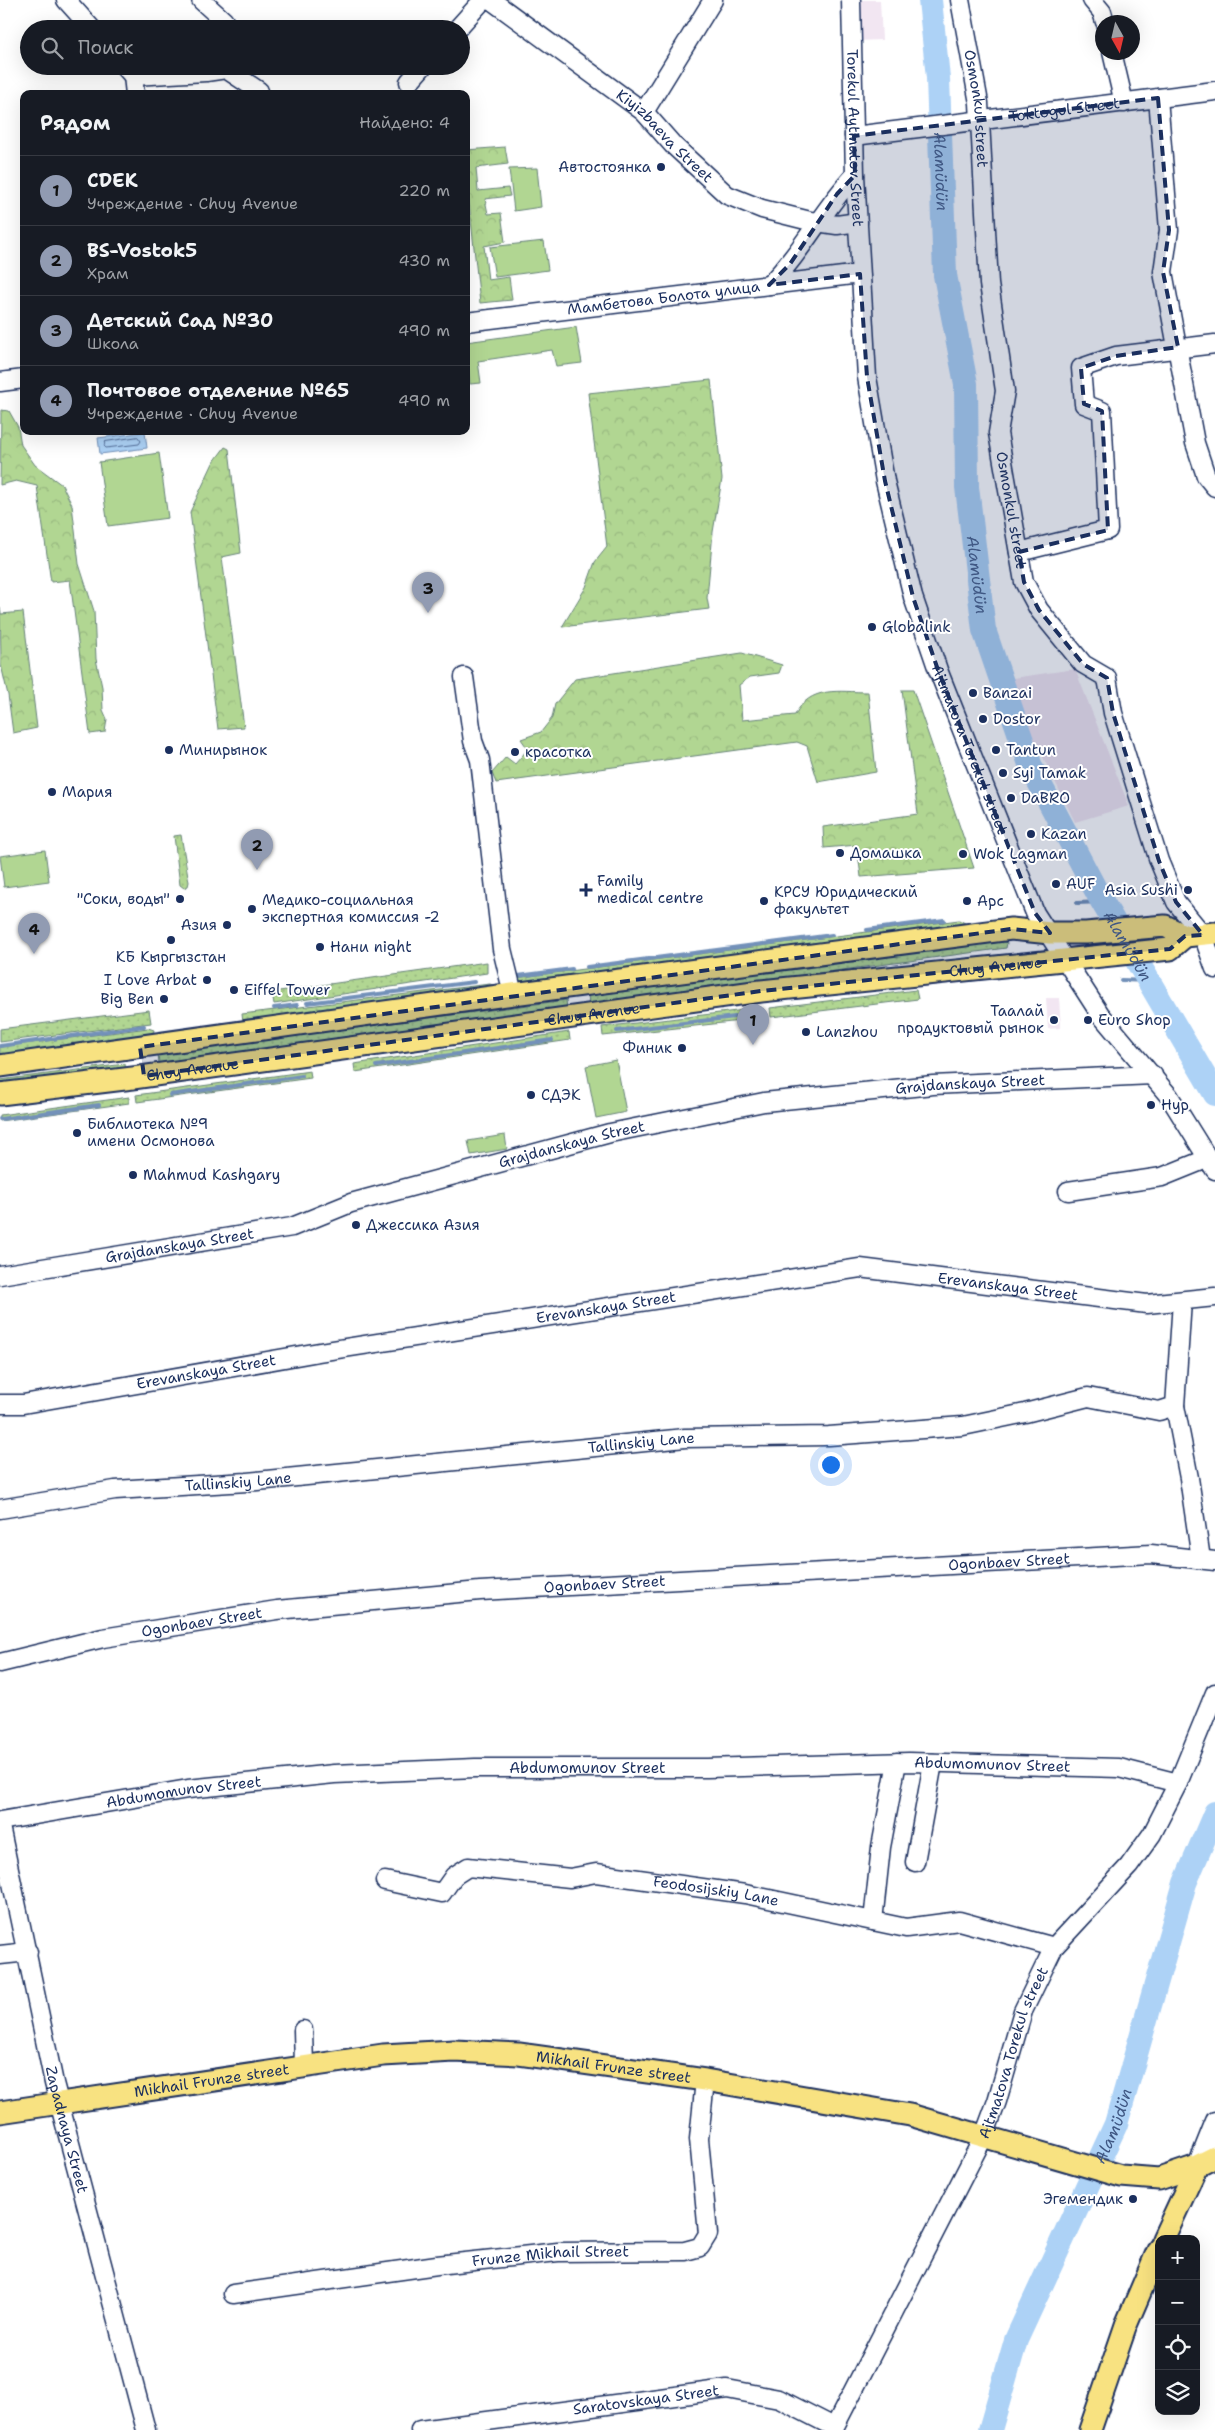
<!DOCTYPE html>
<html lang="ru">
<head>
<meta charset="utf-8">
<style>
	:root { --surface:#171b24; --page:#20242c; --text:#f1f3f6; --muted:#9ea1a6; --line:#363941; --accent:#919bb2 }
	body { margin:0; font-family:"Shantell Sans",sans-serif; background:var(--page); color:var(--text) }
	.controls { position:absolute; right:15px; bottom:15px; display:grid; overflow:hidden; border-radius:10px; box-shadow:0 5px 20px #0002 }
	.controls button { width:45px; height:45px; display:grid; place-items:center; padding:0; border:0; border-bottom:1px solid var(--line); background:var(--surface); color:var(--text); font:25px sans-serif }
	.compass { position:absolute; left:1095px; top:15px; width:45px; height:45px; border-radius:50%; background:var(--surface); box-shadow:0 5px 20px #0002; rotate:172deg }
	.you { position:absolute; left:830px; top:1464px; width:18px; height:18px; margin:-12px; border:4px solid #fff; border-radius:50%; background:#1a73e8; box-shadow:0 0 0 8px #1a73e833 }
	.badge { display:grid; place-items:center; width:32px; height:32px; border-radius:50%; background:var(--accent); color:#111; font-size:16px; font-weight:700 }
	.pin { position:absolute; translate:-50% -41px; filter:drop-shadow(0 1px 2px #0008) }
	.pin::after { content:''; position:absolute; top:26px; width:18px; height:15px; background:inherit; clip-path:polygon(0 0,100% 0,50% 100%) }
	.list { margin:0; padding:0; list-style:none }
	h2 { display:flex; justify-content:space-between; align-items:center; height:65px; margin:0; padding:0 20px; font-size:21px }
	h2 small { font-size:16px; font-weight:400; color:var(--muted) }
	.list li { display:grid; grid-template-columns:32px 1fr auto; gap:15px; align-items:center; box-sizing:border-box; height:70px; padding:0 20px; border-top:1px solid var(--line) }
	.list b { display:block; font-size:19px; white-space:nowrap }
	.list p { margin:0; font-size:16px; white-space:nowrap; color:var(--muted) }
	.list em { font-size:16px; font-style:normal; color:var(--muted) }
	.icon { flex:none; width:28px; height:28px; fill:none; stroke:currentColor; stroke-width:2; stroke-linecap:round; stroke-linejoin:round }
	.map { position:relative; flex:none; width:1215px; height:2430px; overflow:hidden }
	.search { position:absolute; background:var(--surface); box-shadow:0 5px 20px #0002; left:20px; top:20px; width:450px; height:55px; display:flex; align-items:center; gap:12px; box-sizing:border-box; padding:0 18px; border-radius:28px; color:var(--muted); font-size:19px }
	.panel { position:absolute; background:var(--surface); box-shadow:0 5px 20px #0002; left:20px; top:90px; width:450px; height:345px; border-radius:10px }
	.map>svg:first-child { display:block }
</style>
</head>
<body>
<div class="map">
<svg width="1215" height="2430" viewBox="0 0 1215 2430">
	<defs>
		<pattern id="grass-dots" width="8" height="8" patternUnits="userSpaceOnUse" patternTransform="scale(1.25)"><rect width="8" height="8" fill="#b1d692"/><path d="M2 2h.1M6 6h.1" fill="none" stroke="#98b880" stroke-width="1.8" stroke-linecap="round"/></pattern>
		<pattern id="forest-crowns" width="20" height="18" patternUnits="userSpaceOnUse" patternTransform="scale(1.25)"><rect width="20" height="18" fill="#b1d692"/><path d="M2 6a3 3 0 1 1 6 0M12 15a3 3 0 1 1 6 0" fill="none" stroke="#98b880"/></pattern>
	</defs>
	<rect width="100%" height="100%" fill="#fff"/>
	<filter id="ink" filterUnits="userSpaceOnUse"><feTurbulence type="fractalNoise" baseFrequency=".02" numOctaves="2"/><feDisplacementMap in="SourceGraphic" scale="10" xChannelSelector="R" yChannelSelector="G"/><feConvolveMatrix kernelMatrix="1 2 1 2 8 2 1 2 1" color-interpolation-filters="sRGB"/></filter>
	<g filter="url(#ink)">
		<path fill="#f2e6f2" d="M 851,0 L 880,0 L 882,40 L 853,41 Z
			M 1075,669 L 1129,806 L 1075,822 L 1029,729 L 1013,678 Z
			M 1046,998 L 1059,998 L 1061,1028 L 1048,1029 Z"/>
		<path fill="url(#grass-dots)" stroke="#668278" d="M 181,835 L 189,882 L 188,886 L 184,888 L 180,885 L 174,836 Z
			M 959,920 L 965,923 L 964,928 L 518,988 L 515,978 Z
			M 1001,941 L 1007,943 L 1006,948 L 589,1004 L 588,995 Z
			M 487,962 L 487,973 L 274,1004 L 272,992 Z
			M 490,984 L 495,986 L 243,1023 L 242,1014 Z
			M 916,990 L 918,999 L 771,1017 L 770,1008 Z
			M 566,1000 L 567,1009 L 159,1063 L 158,1054 Z
			M 149,1010 L 151,1023 L 0,1042 L 0,1029 Z
			M 745,1010 L 750,1020 L 603,1036 L 602,1027 Z
			M 148,1028 L 154,1030 L 153,1035 L 0,1055 L 0,1047 Z
			M 569,1032 L 570,1040 L 355,1072 L 354,1064 Z
			M 125,1064 L 126,1072 L 0,1088 L 0,1080 Z
			M 310,1071 L 311,1078 L 137,1102 L 136,1095 Z
			M 129,1097 L 129,1103 L 0,1121 L 0,1115 Z"/>
		<path fill="url(#forest-crowns)" stroke="#668278" d="M 505,147 L 508,164 L 476,168 L 478,191 L 508,188 L 510,196 L 485,199 L 488,214 L 501,213 L 505,242 L 484,246 L 488,280 L 509,277 L 512,300 L 480,303 L 466,174 L 466,150 Z
			M 711,380 L 722,479 L 713,532 L 707,598 L 709,609 L 562,627 L 586,587 L 595,562 L 607,547 L 588,393 Z
			M 1,410 L 9,411 L 18,427 L 21,445 L 35,465 L 62,485 L 72,505 L 79,564 L 94,611 L 96,659 L 102,687 L 103,710 L 107,719 L 105,732 L 90,734 L 70,580 L 51,582 L 37,486 L 16,481 L 0,485 Z
			M 225,447 L 229,449 L 241,553 L 222,557 L 244,727 L 218,729 L 190,512 L 213,463 Z
			M 0,607 L 1,614 L 23,612 L 37,728 L 13,733 L 8,695 L 1,665 Z
			M 742,653 L 782,665 L 779,673 L 750,677 L 739,685 L 742,720 L 795,715 C 810,685 839,692 868,692 L 876,772 L 818,782 L 807,746 L 797,742 L 496,783 L 492,773 L 506,757 L 515,764 L 528,749 L 521,739 L 541,732 L 552,718 L 555,704 L 575,679 Z
			M 902,690 L 913,690 L 974,868 L 861,877 L 857,845 L 824,848 L 823,827 L 918,814 Z"/>
		<path fill="#b1d692" stroke="#668278" d="M 537,168 L 541,207 L 514,211 L 509,169 Z
			M 544,241 L 548,270 L 495,277 L 490,247 Z
			M 576,327 L 582,363 L 556,366 L 552,350 L 478,361 L 481,383 L 470,384 L 466,342 Z
			M 159,453 L 168,518 L 108,526 L 99,462 Z
			M 45,850 L 49,881 L 4,887 L 0,856 Z
			M 616,1060 L 626,1112 L 596,1118 L 586,1066 Z
			M 505,1135 L 507,1149 L 471,1155 L 468,1141 Z"/>
		<path fill="#add2f6" stroke="#7391b9" d="M 145,432 L 147,448 L 100,454 L 98,438 Z"/>
		<g fill="none" stroke-linecap="round" stroke-linejoin="round">
			<path stroke="#55709b" stroke-width="1" d="M 138,437 L 141,441 L 139,444 L 106,448 L 104,446 L 105,442 Z"/>
			<path stroke="#7391b9" stroke-width="4" d="M 1077,903 L 1103,902
				M 867,930 L 944,920
				M 587,967 L 832,935
				M 518,976 L 572,969
				M 1121,980 L 1149,981
				M 307,1003 L 474,982
				M 274,1008 L 297,1005
				M 617,1031 L 743,1016
				M 0,1046 L 144,1026
				M 376,1066 L 552,1040
				M 170,1095 L 302,1076
				M 0,1119 L 99,1105"/>
			<g stroke="#add2f6" stroke-width="24">
				<path id="s1" d="M 930,0 L 938,78 L 945,275 L 966,384 L 967,487 L 984,630 L 1031,767 L 1100,898 L 1215,1094"/>
				<path id="s2" d="M 990,2430 L 1016,2340 L 1116,2124 L 1185,1883 L 1215,1813"/>
			</g>
			<defs>
				<g id="minor">
					<path d="M 66,0 L 92,29"/>
					<path d="M 201,0 L 224,21 L 225,29"/>
					<path id="s3" d="M 491,0 L 644,112 L 673,145 L 727,195 L 762,209 L 810,221 L 837,225 L 858,222"/>
					<path id="s4" d="M 851,0 L 855,175 L 867,377 L 885,481 L 913,597 L 938,670 L 1035,913 L 1100,1014 L 1169,1096 L 1215,1170"/>
					<path id="s5" d="M 960,0 L 979,103 L 989,284 L 1005,391 L 998,433 L 1024,582 L 1039,610 L 1083,664 L 1107,678 L 1113,713 L 1159,861 L 1176,902 L 1203,935 L 1215,969"/>
					<path d="M 1092,0 L 1102,12 L 1105,22"/>
					<path d="M 457,29 L 483,0"/>
					<path d="M 1112,52 L 1124,103"/>
					<path d="M 124,66 L 133,76 L 206,72 L 226,69 L 259,91"/>
					<path d="M 133,76 L 135,94"/>
					<path d="M 409,82 L 423,66"/>
					<path d="M 1158,98 L 1169,230 L 1163,272 L 1195,443 L 1206,476 L 1215,487"/>
					<path d="M 644,112 L 713,0"/>
					<path id="s6" d="M 854,136 L 1215,91"/>
					<path d="M 769,285 C 803,251 823,209 855,175"/>
					<path id="s7" d="M 466,322 L 860,274"/>
					<path d="M 0,382 L 24,379"/>
					<path d="M 1019,552 L 1108,530 L 1102,411 L 1084,404 L 1081,368 L 1116,356 L 1215,344"/>
					<path d="M 464,677 L 473,741 L 480,760 L 502,949 L 513,994"/>
					<path d="M 1068,1191 L 1162,1177 L 1209,1158"/>
					<path id="s8" d="M 0,1275 L 292,1227 L 351,1203 L 610,1133 L 764,1102 L 933,1085 L 1153,1075"/>
					<path id="s9" d="M 0,1404 L 23,1404 L 319,1352 L 860,1268 L 1147,1304 L 1215,1297"/>
					<path d="M 1175,1406 L 1189,1478 L 1201,1559"/>
					<path id="s10" d="M 0,1509 L 115,1490 L 247,1482 L 685,1438 L 829,1436 L 963,1426 L 1025,1413 L 1088,1397 L 1159,1411 L 1175,1406 L 1182,1301"/>
					<path id="s11" d="M 0,1663 L 103,1638 L 277,1610 L 480,1591 L 1151,1554 L 1215,1561"/>
					<path id="s12" d="M 0,1821 L 188,1789 L 334,1774 L 475,1768 L 707,1768 L 909,1762 L 1119,1768 L 1178,1783"/>
					<path id="s13" d="M 0,1826 L 54,2083 L 146,2430"/>
					<path d="M 915,1862 L 933,1763"/>
					<path id="s14" d="M 385,1881 L 442,1893 L 454,1876 L 468,1867 L 570,1878 L 596,1873 L 745,1894 L 906,1928 L 959,1921 L 1054,1947"/>
					<path d="M 873,1921 L 881,1847 L 897,1762"/>
					<path d="M 0,1955 L 28,1952"/>
					<path d="M 303,2030 L 304,2066"/>
					<path d="M 1197,2166 L 1215,2121"/>
					<path id="s15" d="M 233,2294 L 437,2265 L 558,2252 L 685,2251 L 700,2247 L 708,2234 L 699,2139 L 705,2080"/>
					<path id="s16" d="M 420,2430 L 727,2389 L 779,2399 L 834,2427"/>
					<path id="s17" d="M 833,2430 L 984,2136 L 997,2101 L 1023,2011 L 1054,1947 L 1129,1866 L 1152,1834 L 1178,1783 L 1215,1693"/>
				</g>
				<g id="major">
					<path d="M 0,1066 L 513,994 L 1011,929 L 1050,933 L 1086,933 L 1165,926 L 1185,936 L 1215,933"/>
					<path id="s18" d="M 0,1094 L 133,1078 L 761,991 L 1170,949 L 1185,936"/>
					<path id="s19" d="M 0,2112 L 383,2055 L 454,2051 L 519,2054 L 705,2080 L 910,2115 L 1121,2176 L 1159,2179 L 1197,2166 L 1215,2157"/>
					<path d="M 1163,2239 L 1197,2166"/>
					<path d="M 1090,2430 L 1126,2325 L 1159,2248"/>
				</g>
			</defs>
			<use href="#minor" stroke="#1b2f5e" stroke-width="21"/>
			<use href="#major" stroke="#1b2f5e" stroke-width="25"/>
			<use href="#minor" stroke="#fff" stroke-width="18"/>
			<use href="#major" stroke="#f8e281" stroke-width="21"/>
		</g>
	</g>
	<path fill="#1b2f5e" fill-opacity="0.2" stroke="#1b2f5e" stroke-width="4" stroke-dasharray="10 6" stroke-linejoin="round" d="M 1158,98 L 1169,230 L 1163,272 L 1178,347 L 1116,356 L 1081,368 L 1084,404 L 1102,411 L 1108,530 L 1019,552 L 1024,582 L 1039,610 L 1083,664 L 1107,678 L 1113,713 L 1159,861 L 1176,902 L 1203,935 L 1185,936 L 1170,949 L 761,991 L 144,1076 L 140,1047 L 1011,929 L 1050,933 L 1035,913 L 938,670 L 913,597 L 885,481 L 867,377 L 860,274 L 769,285 L 790,264 L 837,194 L 855,175 L 854,136 Z"/>
	<g fill="#1b2f5e" stroke="#fff" stroke-width="2">
		<circle cx="661" cy="167" r="5"/>
		<circle cx="872" cy="627" r="5"/>
		<circle cx="973" cy="693" r="5"/>
		<circle cx="983" cy="719" r="5"/>
		<circle cx="169" cy="750" r="5"/>
		<circle cx="996" cy="750" r="5"/>
		<circle cx="515" cy="752" r="5"/>
		<circle cx="1003" cy="773" r="5"/>
		<circle cx="52" cy="792" r="5"/>
		<circle cx="1011" cy="798" r="5"/>
		<circle cx="1031" cy="834" r="5"/>
		<circle cx="840" cy="853" r="5"/>
		<circle cx="963" cy="854" r="5"/>
		<circle cx="1056" cy="884" r="5"/>
		<path d="M583.5 882.5h5v5h5v5h-5v5h-5v-5h-5v-5h5z"/>
		<circle cx="1188" cy="890" r="5"/>
		<circle cx="180" cy="899" r="5"/>
		<circle cx="764" cy="901" r="5"/>
		<circle cx="967" cy="901" r="5"/>
		<circle cx="252" cy="909" r="5"/>
		<circle cx="227" cy="925" r="5"/>
		<circle cx="171" cy="940" r="5"/>
		<circle cx="320" cy="947" r="5"/>
		<circle cx="207" cy="980" r="5"/>
		<circle cx="234" cy="990" r="5"/>
		<circle cx="164" cy="999" r="5"/>
		<circle cx="1054" cy="1020" r="5"/>
		<circle cx="1088" cy="1020" r="5"/>
		<circle cx="806" cy="1032" r="5"/>
		<circle cx="682" cy="1048" r="5"/>
		<circle cx="531" cy="1095" r="5"/>
		<circle cx="1151" cy="1105" r="5"/>
		<circle cx="77" cy="1133" r="5"/>
		<circle cx="133" cy="1175" r="5"/>
		<circle cx="356" cy="1225" r="5"/>
		<circle cx="1133" cy="2199" r="5"/>
	</g>
	<g text-anchor="middle" dominant-baseline="central" stroke-width="4" stroke-linejoin="round" paint-order="stroke">
		<g font-size="15" fill="#1b2f5e" stroke="#fff">
			<text stroke="none"><textPath href="#s5" startOffset="110">Osmonkul street</textPath></text>
			<text stroke="none"><textPath href="#s6" startOffset="212">Toktogul Street</textPath></text>
			<text stroke="none"><textPath href="#s3" startOffset="221">Kiyizbaeva Street</textPath></text>
			<text stroke="none"><textPath href="#s4" startOffset="138">Torekul Aytmatov Street</textPath></text>
			<text stroke="none"><textPath href="#s7" startOffset="199">Мамбетова Болота улица</textPath></text>
			<text stroke="none"><textPath href="#s5" startOffset="515">Osmonkul street</textPath></text>
			<text stroke="none"><textPath href="#s4" startOffset="765">Ajtmatova Torekul street</textPath></text>
			<text stroke="none"><textPath href="#s18" startOffset="1004">Chuy Avenue</textPath></text>
			<text stroke="none"><textPath href="#s18" startOffset="599">Chuy Avenue</textPath></text>
			<text stroke="none"><textPath href="#s18" startOffset="194">Chuy Avenue</textPath></text>
			<text stroke="none"><textPath href="#s8" startOffset="992">Grajdanskaya Street</textPath></text>
			<text stroke="none"><textPath href="#s8" startOffset="588">Grajdanskaya Street</textPath></text>
			<text stroke="none"><textPath href="#s8" startOffset="182">Grajdanskaya Street</textPath></text>
			<text stroke="none"><textPath href="#s9" startOffset="1020">Erevanskaya Street</textPath></text>
			<text stroke="none"><textPath href="#s9" startOffset="614">Erevanskaya Street</textPath></text>
			<text stroke="none"><textPath href="#s9" startOffset="209">Erevanskaya Street</textPath></text>
			<text stroke="none"><textPath href="#s10" startOffset="645">Tallinskiy Lane</textPath></text>
			<text stroke="none"><textPath href="#s10" startOffset="240">Tallinskiy Lane</textPath></text>
			<text stroke="none"><textPath href="#s11" startOffset="1016">Ogonbaev Street</textPath></text>
			<text stroke="none"><textPath href="#s11" startOffset="611">Ogonbaev Street</textPath></text>
			<text stroke="none"><textPath href="#s11" startOffset="206">Ogonbaev Street</textPath></text>
			<text stroke="none"><textPath href="#s12" startOffset="996">Abdumomunov Street</textPath></text>
			<text stroke="none"><textPath href="#s12" startOffset="591">Abdumomunov Street</textPath></text>
			<text stroke="none"><textPath href="#s12" startOffset="186">Abdumomunov Street</textPath></text>
			<text stroke="none"><textPath href="#s14" startOffset="346">Feodosijskiy Lane</textPath></text>
			<text stroke="none"><textPath href="#s17" startOffset="419">Ajtmatova Torekul street</textPath></text>
			<text stroke="none"><textPath href="#s19" startOffset="619">Mikhail Frunze street</textPath></text>
			<text stroke="none"><textPath href="#s19" startOffset="214">Mikhail Frunze street</textPath></text>
			<text stroke="none"><textPath href="#s13" startOffset="311">Zapadnaya Street</textPath></text>
			<text stroke="none"><textPath href="#s15" startOffset="320">Frunze Mikhail Street</textPath></text>
			<text stroke="none"><textPath href="#s16" startOffset="228">Saratovskaya Street</textPath></text>
		</g>
		<g font-size="15" fill="#1b2f5e" stroke="#fff" text-anchor="start">
			<text x="651" y="167" text-anchor="end">Автостоянка</text>
			<text x="882" y="627">Globalink</text>
			<text x="983" y="693">Banzai</text>
			<text x="993" y="719">Dostor</text>
			<text x="179" y="750">Минирынок</text>
			<text x="1006" y="750">Tantun</text>
			<text x="525" y="752">красотка</text>
			<text x="1013" y="773">Syi Tamak</text>
			<text x="62" y="792">Мария</text>
			<text x="1021" y="798">DaBRO</text>
			<text x="1041" y="834">Kazan</text>
			<text x="850" y="853">Домашка</text>
			<text x="973" y="854">Wok Lagman</text>
			<text x="597" y="881">Family<tspan x="597" dy="17">medical centre</tspan></text>
			<text x="1066" y="884">AUF</text>
			<text x="1178" y="890" text-anchor="end">Asia Sushi</text>
			<text x="774" y="892">КРСУ Юридический<tspan x="774" dy="17">факультет</tspan></text>
			<text x="170" y="899" text-anchor="end">"Соки, воды"</text>
			<text x="262" y="900">Медико-социальная<tspan x="262" dy="17">экспертная комиссия -2</tspan></text>
			<text x="977" y="901">Арс</text>
			<text x="217" y="925" text-anchor="end">Азия</text>
			<text x="330" y="947">Нани night</text>
			<text x="171" y="957" text-anchor="middle">КБ Кыргызстан</text>
			<text x="197" y="980" text-anchor="end">I Love Arbat</text>
			<text x="244" y="990">Eiffel Tower</text>
			<text x="154" y="999" text-anchor="end">Big Ben</text>
			<text x="1044" y="1011" text-anchor="end">Таалай<tspan x="1044" dy="17">продуктовый рынок</tspan></text>
			<text x="1098" y="1020">Euro Shop</text>
			<text x="816" y="1032">Lanzhou</text>
			<text x="672" y="1048" text-anchor="end">Финик</text>
			<text x="541" y="1095">СДЭК</text>
			<text x="1161" y="1105">Нур</text>
			<text x="87" y="1124">Библиотека №9<tspan x="87" dy="17">имени Осмонова</tspan></text>
			<text x="143" y="1175">Mahmud Kashgary</text>
			<text x="366" y="1225">Джессика Азия</text>
			<text x="1123" y="2199" text-anchor="end">Эгемендик</text>
		</g>
		<g font-size="16" font-style="italic" fill="#405884" stroke="#fff">
			<text stroke="none"><textPath href="#s1" startOffset="172">Alamüdün</textPath></text>
			<text stroke="none"><textPath href="#s1" startOffset="578">Alamüdün</textPath></text>
			<text stroke="none"><textPath href="#s1" startOffset="982">Alamüdün</textPath></text>
			<text stroke="none"><textPath href="#s2" startOffset="329">Alamüdün</textPath></text>
		</g>
	</g>
</svg>
<div class="controls">
<button>+</button>
<button>−</button>
<button><svg class="icon" aria-label="locate" viewBox="0 0 24 24"><circle cx="12" cy="12" r="6"/><path d="M12 2v4M12 18v4M2 12h4M18 12h4"/></svg></button>
<button><svg class="icon" aria-label="layers" viewBox="0 0 24 24"><path d="M12 4l9 5-9 5-9-5zM3 14l9 5 9-5"/></svg></button>
</div>
<svg class="compass" viewBox="-18 -18 36 36"><path d="M0-13l5 13h-10z" fill="#e53935"/><path d="M0 13l5-13h-10z" fill="#9ea1a6"/></svg>
<div class="you"></div>
<div class="pin badge" style="left:753px;top:1045px">1</div>
<div class="pin badge" style="left:257px;top:870px">2</div>
<div class="pin badge" style="left:428px;top:613px">3</div>
<div class="pin badge" style="left:34px;top:954px">4</div>
<div class="search"><svg class="icon" aria-label="search" viewBox="0 0 24 24"><circle cx="10" cy="10" r="6"/><path d="M15 15l6 6"/></svg>Поиск</div>
<section class="panel">
<h2>Рядом<small>Найдено: 4</small></h2>
<ul class="list">
<li><span class="badge">1</span><div><b>CDEK</b><p>Учреждение · Chuy Avenue</p></div><em>220 m</em></li>
<li><span class="badge">2</span><div><b>BS-Vostok5</b><p>Храм</p></div><em>430 m</em></li>
<li><span class="badge">3</span><div><b>Детский Сад №30</b><p>Школа</p></div><em>490 m</em></li>
<li><span class="badge">4</span><div><b>Почтовое отделение №65</b><p>Учреждение · Chuy Avenue</p></div><em>490 m</em></li>
</ul>
</section>
</div>
</body>
</html>
